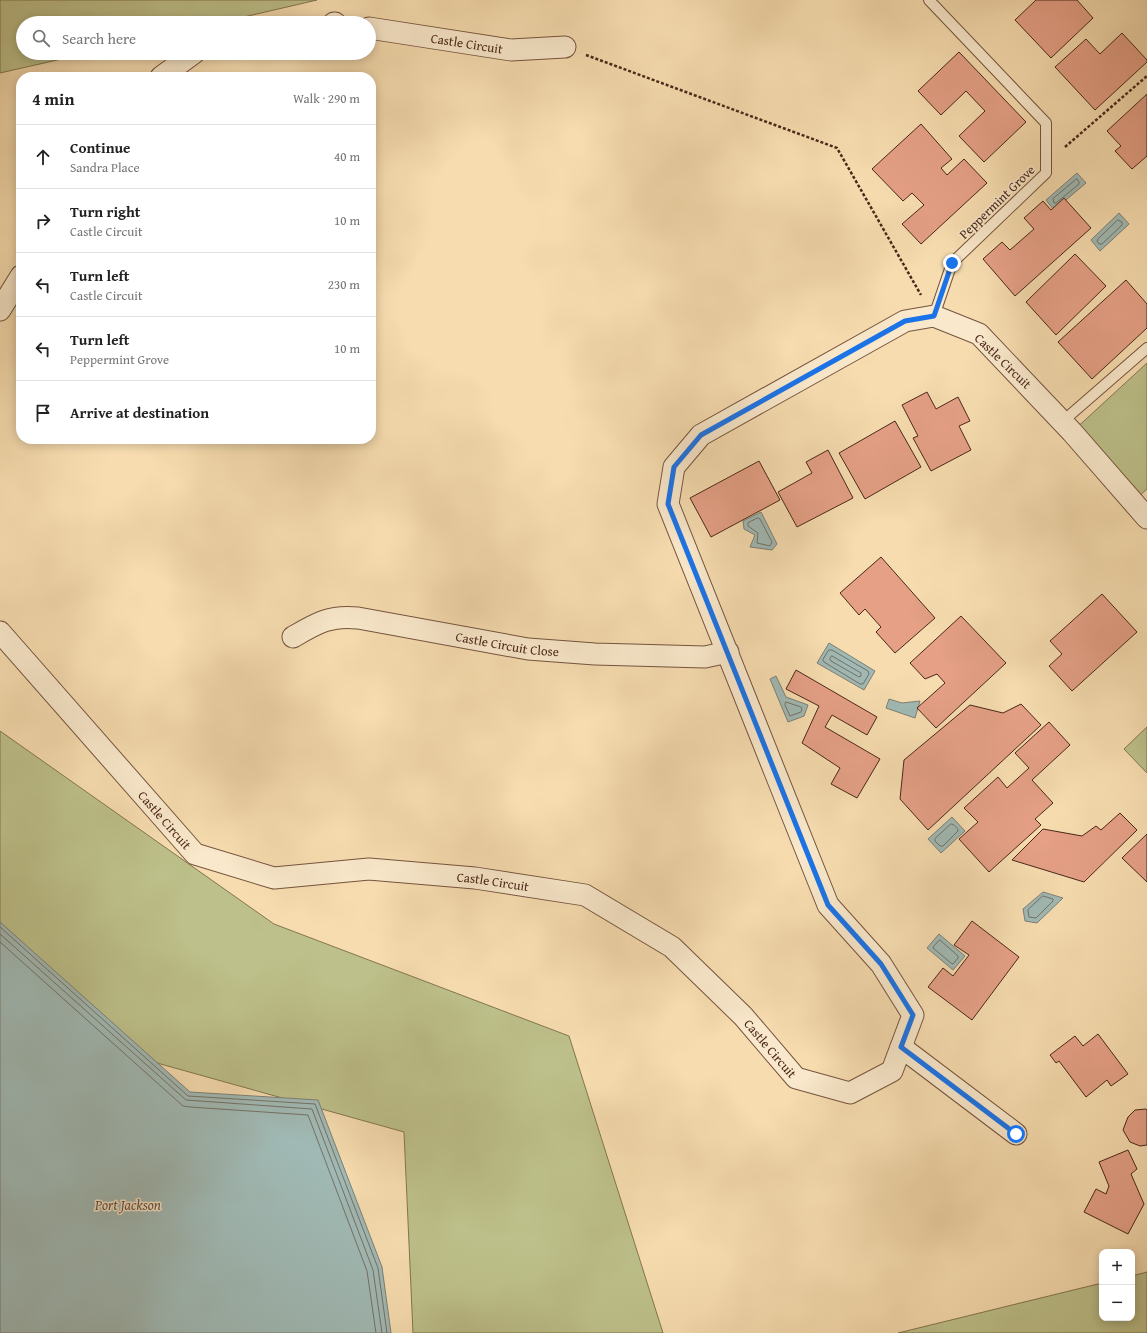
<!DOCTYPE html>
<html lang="en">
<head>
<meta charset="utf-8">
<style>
	:root { --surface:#fff; --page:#f6f6f6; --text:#222; --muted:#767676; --line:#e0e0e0 }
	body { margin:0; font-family:"Gentium Book Plus",serif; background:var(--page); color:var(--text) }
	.controls { position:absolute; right:12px; bottom:12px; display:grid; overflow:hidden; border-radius:8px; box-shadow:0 2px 10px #0003 }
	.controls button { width:36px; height:36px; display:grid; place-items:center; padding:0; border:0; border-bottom:1px solid var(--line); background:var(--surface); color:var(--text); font:20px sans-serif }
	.stop { position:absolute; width:12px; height:12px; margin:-9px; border:3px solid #1a73e8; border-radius:50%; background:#fff }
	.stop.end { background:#1a73e8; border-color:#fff; box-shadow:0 1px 4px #0008 }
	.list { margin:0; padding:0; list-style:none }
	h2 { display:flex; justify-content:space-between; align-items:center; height:52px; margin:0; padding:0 16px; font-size:17px }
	h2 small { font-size:13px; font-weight:400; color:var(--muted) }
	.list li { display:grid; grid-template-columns:26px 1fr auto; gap:12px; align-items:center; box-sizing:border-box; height:64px; padding:0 16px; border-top:1px solid var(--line) }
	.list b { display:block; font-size:15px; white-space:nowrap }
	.list p { margin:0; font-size:13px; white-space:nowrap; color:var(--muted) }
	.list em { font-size:13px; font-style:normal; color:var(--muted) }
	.icon { flex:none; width:22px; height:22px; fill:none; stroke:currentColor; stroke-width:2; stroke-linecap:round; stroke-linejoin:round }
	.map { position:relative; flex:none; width:1147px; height:1333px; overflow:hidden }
	.search { position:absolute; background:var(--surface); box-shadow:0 2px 10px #0003; left:16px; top:16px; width:360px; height:44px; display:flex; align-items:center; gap:10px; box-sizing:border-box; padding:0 14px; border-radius:22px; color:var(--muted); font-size:15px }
	.panel { position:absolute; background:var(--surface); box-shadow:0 2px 10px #0003; left:16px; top:72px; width:360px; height:372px; border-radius:16px }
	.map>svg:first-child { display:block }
</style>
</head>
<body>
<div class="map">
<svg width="1147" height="1333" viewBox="0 0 1147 1333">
	<rect width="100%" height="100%" fill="#f6dcaf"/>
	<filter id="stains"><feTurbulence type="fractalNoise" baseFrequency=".005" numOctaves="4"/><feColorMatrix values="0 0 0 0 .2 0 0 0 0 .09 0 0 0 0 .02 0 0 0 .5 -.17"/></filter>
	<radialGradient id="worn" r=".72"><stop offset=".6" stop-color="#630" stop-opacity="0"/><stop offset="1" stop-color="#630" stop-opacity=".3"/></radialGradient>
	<path fill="#bdc08a" stroke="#847452" d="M 0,0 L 317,0 L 218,23 L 23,23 L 23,53 L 88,53 L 0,73 Z
		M 1147,363 L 1147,489 L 1132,502 L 1072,432 Z
		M 1147,727 L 1147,773 L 1124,749 Z
		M 0,731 L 274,924 L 569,1036 L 663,1333 L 413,1333 L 404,1132 L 114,1051 L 0,931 Z
		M 1147,1272 L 1147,1333 L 898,1333 L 1102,1283 L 1102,1318 L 1132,1318 L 1132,1276 Z"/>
	<path fill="#a0b9b4" stroke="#7e7f76" d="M 1077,173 L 1086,183 L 1054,210 L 1046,200 Z
		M 1119,213 L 1129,224 L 1100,251 L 1091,240 Z
		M 761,512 L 777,544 L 772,550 L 750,547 L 755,535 L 744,529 L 743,521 Z
		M 829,643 L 875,671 L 864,690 L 817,663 Z
		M 776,676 L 786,697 L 808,705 L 804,716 L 788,722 L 770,679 Z
		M 889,699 L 902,703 L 920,701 L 915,718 L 886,708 Z
		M 952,817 L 965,831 L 941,853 L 928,839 Z
		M 1043,892 L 1063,898 L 1037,923 L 1025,921 L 1023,909 Z
		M 0,922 L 190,1092 L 318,1100 L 382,1267 L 391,1333 L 0,1333 Z
		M 939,934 L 965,956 L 953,970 L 927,948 Z"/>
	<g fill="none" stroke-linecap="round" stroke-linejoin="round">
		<path stroke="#757066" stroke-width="1" d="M 1077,179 L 1079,182 L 1079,184 L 1056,203 L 1054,203 L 1053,199 Z
			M 1118,220 L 1122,222 L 1122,225 L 1102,244 L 1099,244 L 1097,241 L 1098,239 Z
			M 758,518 L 760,519 L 772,542 L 770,546 L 757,543 L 758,533 L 748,526 L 748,523 Z
			M 829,650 L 832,650 L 868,671 L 869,674 L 863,684 L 860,684 L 824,662 L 823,660 Z
			M 832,656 L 861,673 L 861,676 L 859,677 L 831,661 L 830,659 Z
			M 786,702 L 801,707 L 802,709 L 801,712 L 790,716 L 785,705 Z
			M 951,824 C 954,824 958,828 958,831 L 943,846 L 940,846 L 935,841 L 935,839 Z
			M 1043,896 L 1053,899 L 1053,901 L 1036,918 L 1029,917 L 1028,910 Z
			M 0,927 L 188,1096 L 315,1104 L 378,1268 L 387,1333
			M 0,934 L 186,1100 L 312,1109 L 373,1270 L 382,1333
			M 940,940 L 958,956 L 958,958 L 953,964 L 951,963 L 933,948 L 934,946 Z
			M 0,942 L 183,1106 L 190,1107 L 308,1115 L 367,1271 L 376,1333"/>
	</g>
	<path fill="#e5a086" stroke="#4a2719" d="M 1036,0 L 1077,0 L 1093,18 L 1051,58 L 1015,20 Z
		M 1122,33 L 1147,60 L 1147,62 L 1095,110 L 1055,67 L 1086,39 L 1100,54 Z
		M 959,52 L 1026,122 L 984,162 L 959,136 L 985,111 L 966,91 L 941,115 L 918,91 Z
		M 1147,94 L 1147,156 L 1132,169 L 1115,151 L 1121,146 L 1107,131 Z
		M 921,124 L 952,159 L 941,168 L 947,175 L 964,159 L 987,183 L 921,244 L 902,224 L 924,205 L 912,193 L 903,201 L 872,169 Z
		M 1064,198 L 1091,228 L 1015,296 L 983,259 L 1002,242 L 1010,250 L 1034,229 L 1024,218 L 1043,201 L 1051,210 Z
		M 1075,254 L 1106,286 L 1056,335 L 1026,302 Z
		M 1126,280 L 1147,304 L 1147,328 L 1092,379 L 1058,342 Z
		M 927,392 L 936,409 L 958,397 L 970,421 L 959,426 L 971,450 L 931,471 L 913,438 L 918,436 L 902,405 Z
		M 895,421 L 921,467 L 865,499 L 839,453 Z
		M 828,450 L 853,498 L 797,527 L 778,492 L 812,473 L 806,462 Z
		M 759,461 L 780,500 L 711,537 L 690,498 Z
		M 881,557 L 935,618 L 895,653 L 876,632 L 881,627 L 865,609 L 859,615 L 840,593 Z
		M 1102,594 L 1137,632 L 1072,691 L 1049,666 L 1062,654 L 1050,641 Z
		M 961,616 L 1006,663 L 936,728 L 917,708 L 945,683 L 937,674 L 925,679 L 910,663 Z
		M 796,670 L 877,717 L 867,735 L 832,715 L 825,727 L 880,759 L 857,798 L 831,784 L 840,768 L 802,743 L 819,706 L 786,689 Z
		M 1021,704 L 1041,725 L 928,830 L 900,799 L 904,760 L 970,705 L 1003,713 Z
		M 1049,722 L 1070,745 L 1032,780 L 1053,803 L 1035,819 L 1041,825 L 989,872 L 959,839 L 978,822 L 964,808 L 998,777 L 1007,788 L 1029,768 L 1015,753 Z
		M 1120,813 L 1137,830 L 1084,882 L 1012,860 L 1043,829 L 1082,836 L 1096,826 L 1101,830 Z
		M 1147,834 L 1147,882 L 1122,858 Z
		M 972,921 L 1019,957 L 972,1020 L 928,987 L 943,968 L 953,976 L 969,955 L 954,945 Z
		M 1098,1034 L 1128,1074 L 1111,1086 L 1107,1080 L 1086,1097 L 1059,1061 L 1056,1063 L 1050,1055 L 1075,1036 L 1083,1046 Z
		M 1146,1109 L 1147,1110 L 1147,1145 L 1140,1146 L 1130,1142 L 1123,1130 L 1128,1117 L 1135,1110 Z
		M 1128,1150 L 1137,1169 L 1131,1174 L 1144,1204 L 1128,1234 L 1084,1212 L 1096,1189 L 1106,1194 L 1109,1186 L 1099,1162 Z"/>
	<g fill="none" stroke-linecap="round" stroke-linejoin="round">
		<defs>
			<path id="service" d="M 929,0 L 1046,123 L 1046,173 L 952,263 L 934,316
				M 1062,422 L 1147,348"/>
			<g id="minor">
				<path d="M 334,23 L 335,23"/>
				<path id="s1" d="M 369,28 L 511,50 L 565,47"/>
				<path d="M 161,77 L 194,53"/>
				<path d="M 0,310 L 21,276"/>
				<path id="s2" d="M 0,632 L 195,854 L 274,878 L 369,869 L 475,878 L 585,895 L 672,947 L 743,1016 L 796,1078 L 850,1093 L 892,1071 L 913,1015 L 881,964 L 828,905 L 668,504 L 674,467 L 701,435 L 905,321 L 934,316 L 979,334 L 1072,432 L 1147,518"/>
				<path id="s3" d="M 293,637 C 317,623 330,615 358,618 L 528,649 L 595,654 L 705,657 L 728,652"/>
				<path d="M 901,1047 L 1016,1134"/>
			</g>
		</defs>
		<use href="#service" stroke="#75543e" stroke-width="12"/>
		<use href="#minor" stroke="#75543e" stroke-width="23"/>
		<path stroke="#4a2719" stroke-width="2.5" stroke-dasharray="3 2" stroke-linecap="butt" d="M 586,55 L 837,148 L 921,295
			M 1065,147 L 1147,76"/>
		<use href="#service" stroke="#f9e8cb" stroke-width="10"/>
		<use href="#minor" stroke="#f9e8cb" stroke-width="21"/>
	</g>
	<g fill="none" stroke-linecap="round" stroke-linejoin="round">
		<path stroke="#1a73e8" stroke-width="5" d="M 952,263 L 934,316 L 905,321 L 701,435 L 674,467 L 668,504 L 828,905 L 881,964 L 913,1015 L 901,1047 L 1016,1134"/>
	</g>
	<g text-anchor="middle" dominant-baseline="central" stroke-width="3" stroke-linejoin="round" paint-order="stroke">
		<g font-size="13" fill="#4a2719" stroke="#f9e8cb">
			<text stroke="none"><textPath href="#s1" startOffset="99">Castle Circuit</textPath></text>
			<text transform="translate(997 202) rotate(-44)">Peppermint Grove</text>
			<text transform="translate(1003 361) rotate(44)">Castle Circuit</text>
			<text stroke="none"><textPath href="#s3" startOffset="221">Castle Circuit Close</textPath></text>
			<text stroke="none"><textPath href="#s2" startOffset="250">Castle Circuit</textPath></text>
			<text stroke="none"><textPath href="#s2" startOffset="598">Castle Circuit</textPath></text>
			<text stroke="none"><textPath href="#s2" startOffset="934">Castle Circuit</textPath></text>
		</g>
		<g font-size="14" font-style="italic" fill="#604c40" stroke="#f9e8cb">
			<text x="128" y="1205">Port Jackson</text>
		</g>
	</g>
	<rect width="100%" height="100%" filter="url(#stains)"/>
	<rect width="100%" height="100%" fill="url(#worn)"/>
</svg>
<div class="controls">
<button>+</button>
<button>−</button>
</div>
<div class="stop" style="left:1016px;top:1134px"></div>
<div class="stop end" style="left:952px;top:263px"></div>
<div class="search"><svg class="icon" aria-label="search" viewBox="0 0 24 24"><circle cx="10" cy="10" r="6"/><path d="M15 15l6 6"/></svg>Search here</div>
<section class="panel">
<h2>4 min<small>Walk · 290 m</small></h2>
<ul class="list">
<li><svg class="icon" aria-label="ahead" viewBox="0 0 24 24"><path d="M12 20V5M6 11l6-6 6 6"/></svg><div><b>Continue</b><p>Sandra Place</p></div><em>40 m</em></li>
<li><svg class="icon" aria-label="right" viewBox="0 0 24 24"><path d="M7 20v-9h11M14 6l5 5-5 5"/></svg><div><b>Turn right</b><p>Castle Circuit</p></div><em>10 m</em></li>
<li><svg class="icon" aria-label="left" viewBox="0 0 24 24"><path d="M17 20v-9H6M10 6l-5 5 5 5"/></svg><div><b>Turn left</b><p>Castle Circuit</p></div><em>230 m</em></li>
<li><svg class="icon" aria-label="left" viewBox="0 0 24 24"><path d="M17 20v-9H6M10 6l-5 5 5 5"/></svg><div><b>Turn left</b><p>Peppermint Grove</p></div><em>10 m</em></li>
<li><svg class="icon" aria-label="arrive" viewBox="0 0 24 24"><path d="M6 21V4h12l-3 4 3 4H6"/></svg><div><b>Arrive at destination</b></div></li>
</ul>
</section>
</div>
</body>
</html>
